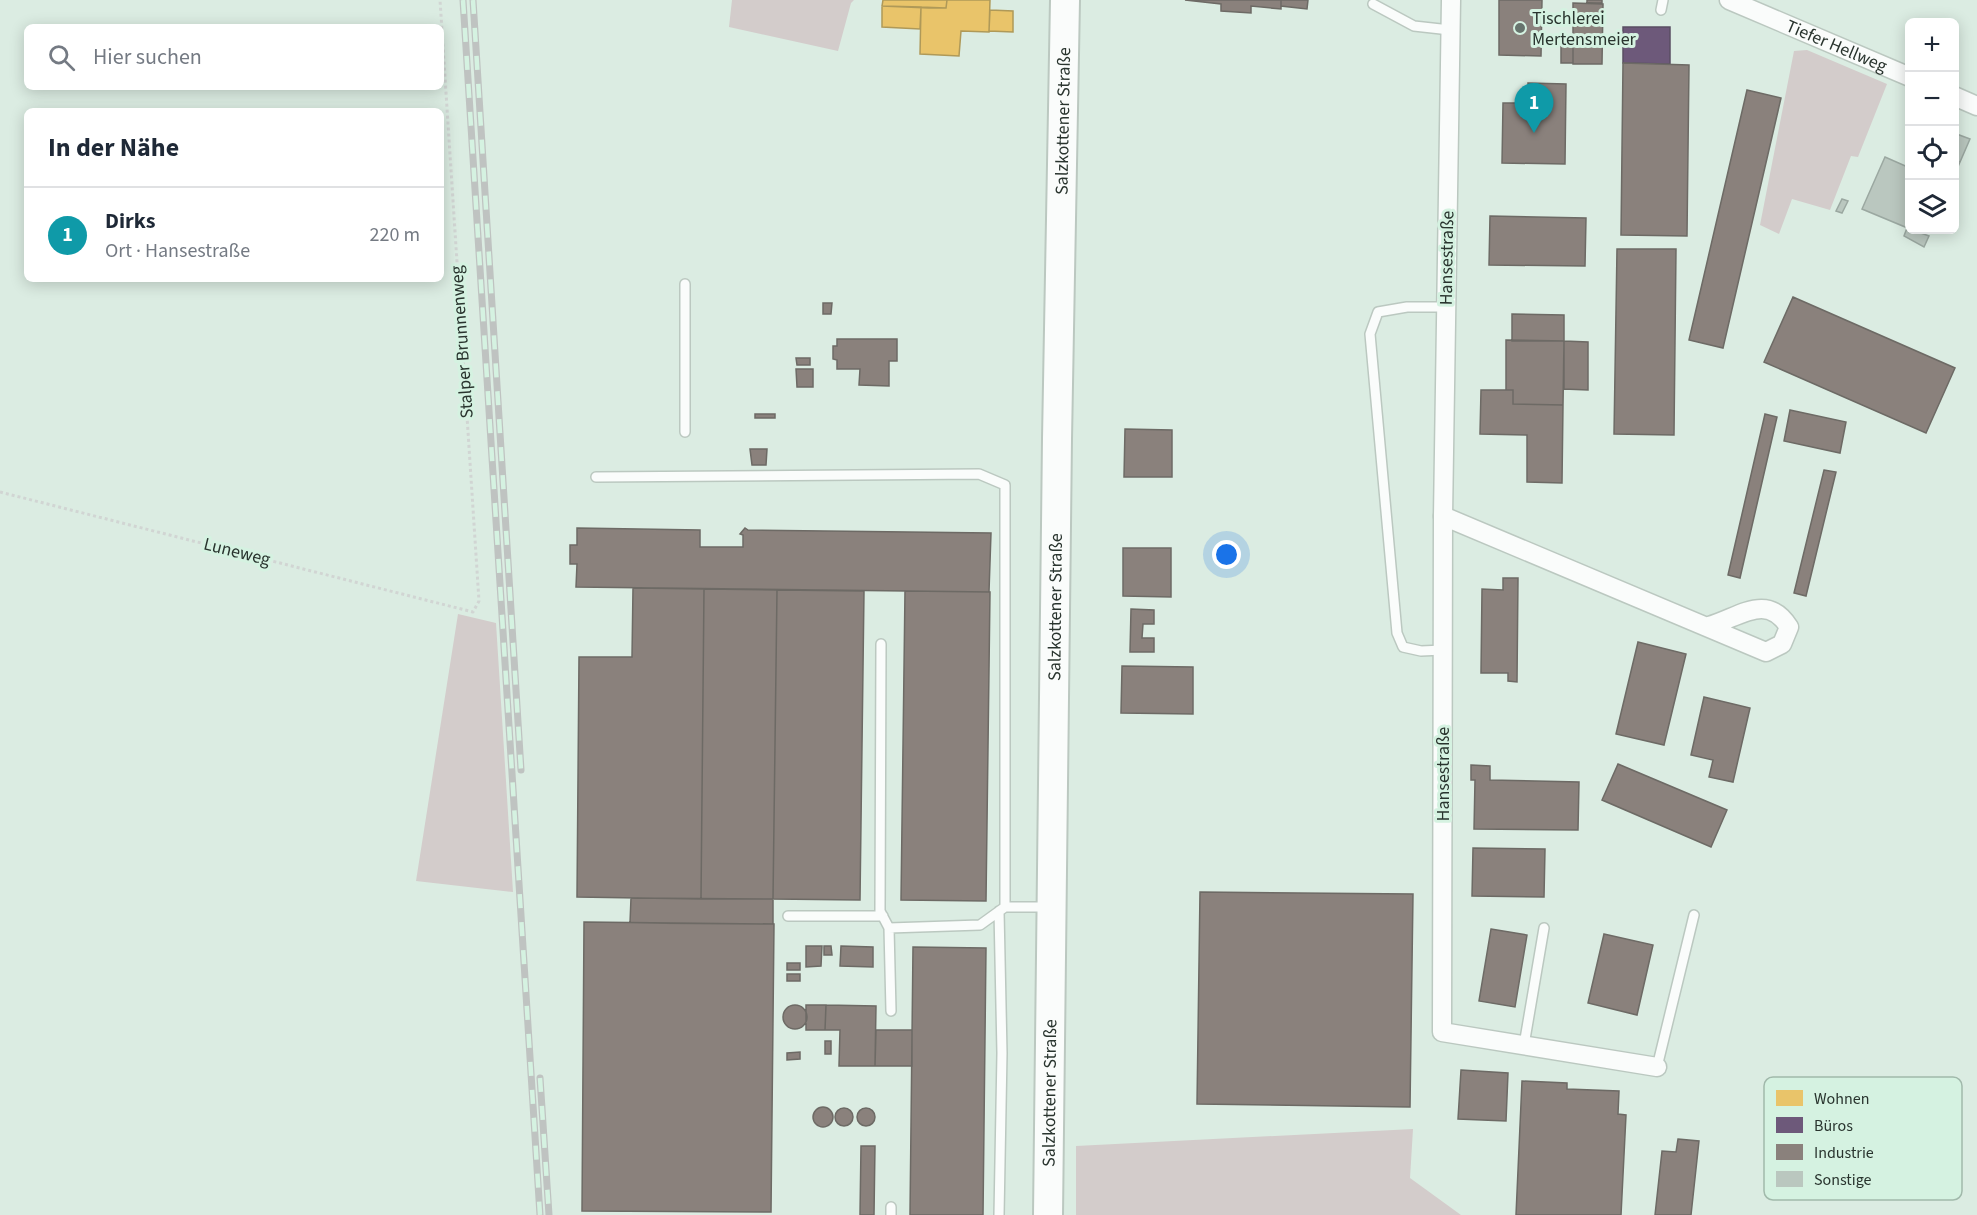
<!DOCTYPE html>
<html lang="de">
<head>
<meta charset="utf-8">
<style>
	:root { --surface:#fff; --page:#f6f6f7; --text:#1f2937; --muted:#747a83; --line:#e0e1e3; --accent:#67746d }
	body { margin:0; font-family:"Source Sans 3",sans-serif; background:var(--page); color:var(--text) }
	.controls { position:absolute; right:18px; top:18px; display:grid; overflow:hidden; border-radius:9px; box-shadow:0 3px 15px #0003 }
	.controls button { width:54px; height:54px; display:grid; place-items:center; padding:0; border:0; border-bottom:2px solid var(--line); background:var(--surface); color:var(--text); font:30px sans-serif }
	.you { position:absolute; left:1227px; top:555px; width:21px; height:21px; margin:-15px; border:4px solid #fff; border-radius:50%; background:#1a73e8; box-shadow:0 0 0 9px #1a73e833 }
	.badge { display:grid; place-items:center; width:39px; height:39px; border-radius:50%; background:var(--accent); color:#fff; font-size:20px; font-weight:700 }
	.pin { position:absolute; translate:-50% -50px; filter:drop-shadow(0 2px 3px #0008) }
	.pin::after { content:''; position:absolute; top:32px; width:21px; height:18px; background:inherit; clip-path:polygon(0 0,100% 0,50% 100%) }
	.list { margin:0; padding:0; list-style:none }
	h2 { display:flex; justify-content:space-between; align-items:center; height:78px; margin:0; padding:0 24px; font-size:26px }
	h2 small { font-size:20px; font-weight:400; color:var(--muted) }
	.list li { display:grid; grid-template-columns:39px 1fr auto; gap:18px; align-items:center; box-sizing:border-box; height:96px; padding:0 24px; border-top:2px solid var(--line) }
	.list b { display:block; font-size:22px; white-space:nowrap }
	.list p { margin:0; font-size:20px; white-space:nowrap; color:var(--muted) }
	.list em { font-size:20px; font-style:normal; color:var(--muted) }
	.icon { flex:none; width:33px; height:33px; fill:none; stroke:currentColor; stroke-width:2; stroke-linecap:round; stroke-linejoin:round }
	.map { position:relative; flex:none; width:1977px; height:1215px; overflow:hidden }
	.search { position:absolute; background:var(--surface); box-shadow:0 3px 15px #0003; left:24px; top:24px; width:420px; height:66px; display:flex; align-items:center; gap:15px; box-sizing:border-box; padding:0 21px; border-radius:9px; color:var(--muted); font-size:22px }
	.panel { position:absolute; background:var(--surface); box-shadow:0 3px 15px #0003; left:24px; top:108px; width:420px; height:174px; border-radius:9px }
	.map>svg:first-child { display:block }
</style>
</head>
<body>
<div class="map">
<svg width="1977" height="1215" viewBox="0 0 1977 1215">
	<rect width="100%" height="100%" fill="#dbece2"/>
	<path fill="#d3cccb" d="M 732,0 L 854,0 L 851,3 L 838,51 L 729,27 Z
		M 1807,50 L 1887,84 L 1858,157 L 1851,156 L 1830,210 L 1792,199 L 1779,234 L 1760,225 L 1794,51 Z
		M 458,614 L 496,623 L 513,892 L 416,881 Z
		M 1413,1129 L 1410,1178 L 1461,1215 L 1076,1215 L 1076,1146 Z"/>
	<path fill="#e9c46a" stroke="#af9958" stroke-width="1.5" d="M 883,0 L 947,0 L 946,8 L 929,8 L 882,6 Z
		M 947,0 L 990,0 L 989,32 L 961,31 L 959,56 L 920,54 L 921,7 L 946,8 Z
		M 882,6 L 921,7 L 920,29 L 882,27 Z
		M 990,10 L 1013,11 L 1013,32 L 989,31 Z"/>
	<path fill="#6d597a" stroke="#594e63" stroke-width="1.5" d="M 1623,27 L 1670,27 L 1670,64 L 1623,63 Z"/>
	<path fill="#8a817c" stroke="#6d6a65" stroke-width="1.5" d="M 1185,0 L 1281,0 L 1281,9 L 1251,6 L 1251,13 L 1221,11 L 1221,4 Z
		M 1281,0 L 1308,0 L 1307,9 L 1281,6 Z
		M 1499,0 L 1542,0 L 1541,56 L 1499,55 Z
		M 1587,0 L 1602,0 L 1602,3 L 1587,3 Z
		M 1573,3 L 1603,4 L 1602,64 L 1573,64 Z
		M 1561,46 L 1573,46 L 1573,63 L 1561,63 Z
		M 1623,63 L 1689,65 L 1687,236 L 1621,235 Z
		M 1528,83 L 1566,84 L 1565,164 L 1502,163 L 1503,103 L 1528,103 Z
		M 1747,90 L 1781,98 L 1723,348 L 1689,340 Z
		M 1490,216 L 1586,218 L 1585,266 L 1489,265 Z
		M 1617,249 L 1676,249 L 1674,435 L 1614,434 Z
		M 1793,297 L 1955,368 L 1926,433 L 1764,362 Z
		M 823,303 L 832,303 L 831,314 L 823,314 Z
		M 1512,314 L 1564,315 L 1564,341 L 1512,341 Z
		M 837,339 L 897,339 L 897,361 L 889,361 L 889,386 L 859,385 L 860,369 L 837,369 L 837,360 L 833,359 L 833,346 L 837,346 Z
		M 1506,340 L 1564,341 L 1563,405 L 1513,404 L 1513,390 L 1506,390 Z
		M 1564,341 L 1588,342 L 1588,390 L 1564,389 Z
		M 796,358 L 810,358 L 810,365 L 797,365 Z
		M 796,369 L 813,369 L 813,387 L 797,387 Z
		M 1481,390 L 1513,390 L 1513,404 L 1563,405 L 1562,483 L 1527,482 L 1527,435 L 1480,434 Z
		M 1790,410 L 1846,422 L 1840,453 L 1784,441 Z
		M 755,414 L 775,414 L 775,418 L 755,418 Z
		M 1765,414 L 1777,417 L 1740,578 L 1728,575 Z
		M 1125,429 L 1172,430 L 1172,477 L 1124,477 Z
		M 750,449 L 767,449 L 766,465 L 752,465 Z
		M 1824,470 L 1836,472 L 1806,596 L 1794,593 Z
		M 577,528 L 700,530 L 700,547 L 743,547 L 743,535 L 740,534 L 745,528 L 748,530 L 991,533 L 989,592 L 576,587 L 577,564 L 570,564 L 570,545 L 577,545 Z
		M 1123,548 L 1171,548 L 1171,597 L 1123,596 Z
		M 1503,578 L 1518,578 L 1517,682 L 1508,681 L 1508,673 L 1481,673 L 1482,589 L 1503,590 Z
		M 633,588 L 704,589 L 701,899 L 577,897 L 579,657 L 632,657 Z
		M 704,589 L 777,590 L 773,899 L 701,899 Z
		M 777,590 L 864,591 L 860,900 L 773,899 Z
		M 905,591 L 990,592 L 986,901 L 901,900 Z
		M 1131,609 L 1154,610 L 1154,624 L 1143,624 L 1142,638 L 1154,638 L 1154,652 L 1130,652 Z
		M 1638,642 L 1686,654 L 1664,745 L 1616,734 Z
		M 1122,666 L 1193,667 L 1193,714 L 1121,713 Z
		M 1704,697 L 1750,708 L 1733,782 L 1709,777 L 1713,760 L 1691,755 Z
		M 1618,764 L 1727,810 L 1711,847 L 1602,800 Z
		M 1471,765 L 1490,766 L 1490,780 L 1579,782 L 1578,830 L 1474,829 L 1475,780 L 1471,780 Z
		M 1473,848 L 1545,849 L 1544,897 L 1472,896 Z
		M 1200,892 L 1413,894 L 1410,1107 L 1197,1104 Z
		M 631,898 L 773,899 L 773,924 L 630,923 Z
		M 584,922 L 774,924 L 771,1212 L 582,1211 Z
		M 1491,929 L 1527,935 L 1515,1007 L 1479,1001 Z
		M 1604,934 L 1653,945 L 1637,1015 L 1588,1003 Z
		M 806,946 L 822,946 L 821,966 L 806,967 Z
		M 824,946 L 831,946 L 832,955 L 824,955 Z
		M 841,946 L 873,947 L 873,967 L 840,966 Z
		M 913,947 L 986,948 L 983,1215 L 910,1215 Z
		M 787,963 L 800,963 L 800,970 L 787,970 Z
		M 787,974 L 800,974 L 800,981 L 787,981 Z
		M783 1017a12 12 0 1 1 24 0a12 12 0 1 1-24 0Z
		M 806,1005 L 826,1005 L 825,1030 L 806,1030 Z
		M 826,1005 L 876,1006 L 875,1066 L 839,1066 L 840,1030 L 825,1030 Z
		M 876,1030 L 912,1030 L 912,1066 L 875,1066 Z
		M 825,1041 L 831,1041 L 831,1054 L 825,1054 Z
		M 800,1052 L 800,1059 L 787,1060 L 787,1053 Z
		M 1461,1070 L 1508,1073 L 1506,1121 L 1458,1119 Z
		M 1522,1081 L 1567,1083 L 1567,1089 L 1619,1091 L 1618,1114 L 1626,1115 L 1621,1215 L 1516,1215 Z
		M813 1117a10 10 0 1 1 20 0a10 10 0 1 1-20 0Z
		M857 1117a9 9 0 1 1 18 0a9 9 0 1 1-18 0Z
		M835 1117a9 9 0 1 1 18 0a9 9 0 1 1-18 0Z
		M 1678,1139 L 1699,1141 L 1691,1215 L 1655,1215 L 1662,1151 L 1676,1152 Z
		M 861,1146 L 875,1146 L 874,1215 L 860,1215 Z"/>
	<path fill="#bac7bf" stroke="#9ba8a1" stroke-width="1.5" d="M 1954,133 L 1970,139 L 1960,162 L 1954,160 Z
		M 1885,157 L 1910,168 L 1910,229 L 1862,209 Z
		M 1954,160 L 1960,162 L 1954,176 Z
		M 1842,199 L 1848,201 L 1842,213 L 1836,211 Z
		M 1907,228 L 1929,236 L 1924,247 L 1904,236 Z"/>
	<g fill="none" stroke-linecap="round" stroke-linejoin="round">
		<defs>
			<path id="lane" d="M 1373,4 L 1414,26 L 1450,30
				M 1661,10 L 1663,0
				M 685,284 L 685,432
				M 596,477 L 979,474 L 1005,485 L 1005,907 L 1049,907
				M 881,644 L 880,911 L 889,928 L 980,925 L 1005,907
				M 1443,650 L 1421,651 L 1403,647 L 1397,633 L 1370,334 L 1378,312 L 1407,307 L 1446,307
				M 788,916 L 883,916
				M 889,928 L 891,1011
				M 1524,1045 L 1544,928
				M 1657,1067 L 1694,915
				M 891,1215 L 891,1207
				M 999,1215 L 1002,1053 L 999,911"/>
			<g id="street">
				<path d="M 1451,0 L 1443,516 L 1442,1032 L 1657,1067"/>
				<path id="s1" d="M 1729,0 L 1910,77"/>
				<path d="M 1954,96 L 1977,106"/>
				<path d="M 1443,516 L 1766,652 L 1782,644 L 1789,627 C 1767,592 1740,617 1709,626"/>
			</g>
			<g id="primary">
				<path id="s2" d="M 1048,1215 L 1057,439 L 1065,0"/>
			</g>
		</defs>
		<use href="#lane" stroke="#bbc8c0" stroke-width="12"/>
		<use href="#street" stroke="#bbc8c0" stroke-width="21"/>
		<use href="#primary" stroke="#bbc8c0" stroke-width="32"/>
		<path stroke="#d1d5d3" stroke-width="3" stroke-dasharray="3 3" stroke-linecap="butt" d="M 0,492 L 473,612 L 479,601 L 440,0"/>
		<use href="#lane" stroke="#fafcfb" stroke-width="9"/>
		<use href="#street" stroke="#fafcfb" stroke-width="18"/>
		<use href="#primary" stroke="#fafcfb" stroke-width="28"/>
		<defs>
			<path id="rail" d="M 463,0 L 540,1215
				M 473,0 L 521,770
				M 540,1078 L 549,1215"/>
		</defs>
		<use href="#rail" stroke="#bfc3c1" stroke-width="7"/>
		<use href="#rail" stroke="#d5f2e1" stroke-width="4.5" stroke-dasharray="14" stroke-linecap="butt"/>
	</g>
	<circle fill="#67746d" stroke="#d5f2e1" stroke-width="2" cx="1520" cy="28" r="6"/>
	<g text-anchor="middle" dominant-baseline="central" stroke-width="6" stroke-linejoin="round" paint-order="stroke">
		<g font-size="18" fill="#29342e" stroke="#d5f2e1" text-anchor="start">
			<text x="1532" y="18">Tischlerei<tspan x="1532" dy="21">Mertensmeier</tspan></text>
		</g>
		<g font-size="18" fill="#29342e" stroke="#d5f2e1">
			<text stroke="none"><textPath href="#s1" startOffset="117">Tiefer Hellweg</textPath></text>
			<text stroke="none"><textPath href="#s2" startOffset="1094">Salzkottener Straße</textPath></text>
			<text transform="translate(1447 258) rotate(-89)">Hansestraße</text>
			<text transform="translate(462 342) rotate(-94)">Stalper Brunnenweg</text>
			<text transform="translate(237 552) rotate(14)">Luneweg</text>
			<text stroke="none"><textPath href="#s2" startOffset="608">Salzkottener Straße</textPath></text>
			<text transform="translate(1443 774) rotate(-90)">Hansestraße</text>
			<text stroke="none"><textPath href="#s2" startOffset="122">Salzkottener Straße</textPath></text>
		</g>
	</g>
	<rect x="1764" y="1077" width="198" height="123" rx="9" fill="#d5f2e1" stroke="#a1b9ab" stroke-width="1.5"/>
	<rect x="1776" y="1090" width="27" height="16" fill="#e9c46a"/>
	<rect x="1776" y="1117" width="27" height="16" fill="#6d597a"/>
	<rect x="1776" y="1144" width="27" height="16" fill="#8a817c"/>
	<rect x="1776" y="1171" width="27" height="16" fill="#bac7bf"/>
	<g font-size="16" fill="#29342e">
		<text x="1814" y="1104">Wohnen</text>
		<text x="1814" y="1131">Büros</text>
		<text x="1814" y="1158">Industrie</text>
		<text x="1814" y="1185">Sonstige</text>
	</g>
</svg>
<div class="controls">
<button>+</button>
<button>−</button>
<button><svg class="icon" aria-label="locate" viewBox="0 0 24 24"><circle cx="12" cy="12" r="6"/><path d="M12 2v4M12 18v4M2 12h4M18 12h4"/></svg></button>
<button><svg class="icon" aria-label="layers" viewBox="0 0 24 24"><path d="M12 4l9 5-9 5-9-5zM3 14l9 5 9-5"/></svg></button>
</div>
<div class="you"></div>
<div class="pin badge" style="left:1534px;top:133px;background:#0f9aa8">1</div>
<div class="search"><svg class="icon" aria-label="search" viewBox="0 0 24 24"><circle cx="10" cy="10" r="6"/><path d="M15 15l6 6"/></svg>Hier suchen</div>
<section class="panel">
<h2>In der Nähe<small></small></h2>
<ul class="list">
<li><span class="badge" style="background:#0f9aa8">1</span><div><b>Dirks</b><p>Ort · Hansestraße</p></div><em>220 m</em></li>
</ul>
</section>
</div>
</body>
</html>
